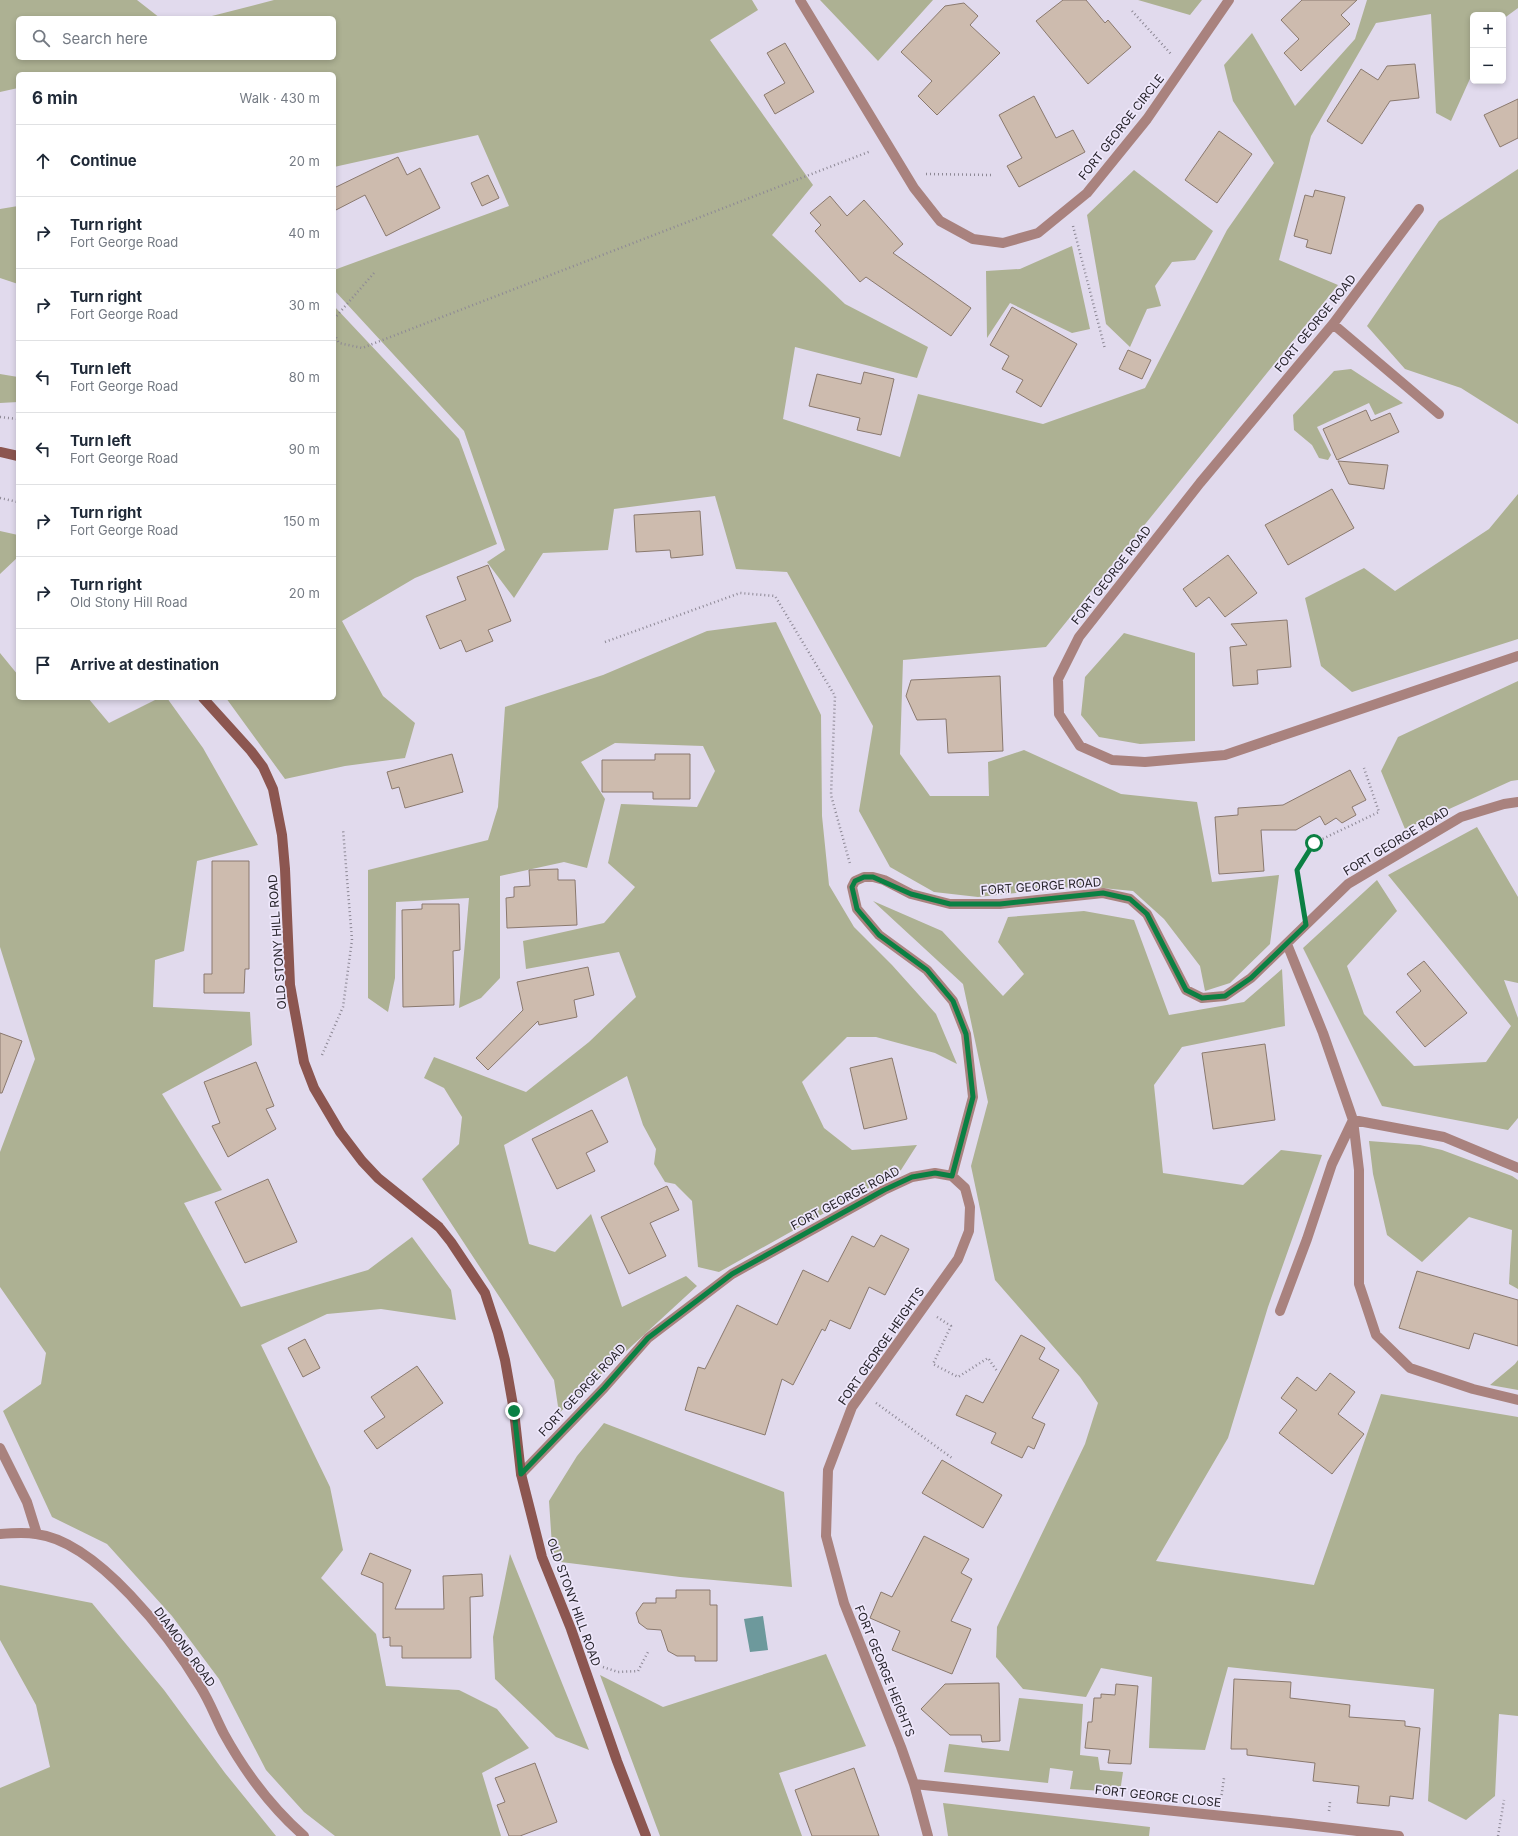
<!DOCTYPE html>
<html lang="en">
<head>
<meta charset="utf-8">
<style>
	:root { --surface:#fff; --page:#f2f2f3; --text:#1f2937; --muted:#747a83; --line:#e0e1e3 }
	body { margin:0; font-family:Inter,sans-serif; background:var(--page); color:var(--text) }
	.controls { position:absolute; right:12px; top:12px; display:grid; overflow:hidden; border-radius:6px; box-shadow:0 2px 6px #0003 }
	.controls button { width:36px; height:36px; display:grid; place-items:center; padding:0; border:0; border-bottom:1px solid var(--line); background:var(--surface); color:var(--text); font:20px sans-serif }
	.stop { position:absolute; width:12px; height:12px; margin:-9px; border:3px solid #0b8043; border-radius:50%; background:#fff }
	.stop.end { background:#0b8043; border-color:#fff; box-shadow:0 1px 4px #0008 }
	.list { margin:0; padding:0; list-style:none }
	h2 { display:flex; justify-content:space-between; align-items:center; height:52px; margin:0; padding:0 16px; font-size:17px }
	h2 small { font-size:13px; font-weight:400; color:var(--muted) }
	.list li { display:grid; grid-template-columns:26px 1fr auto; gap:12px; align-items:center; box-sizing:border-box; height:72px; padding:0 16px; border-top:1px solid var(--line) }
	.list b { display:block; font-size:15px; white-space:nowrap }
	.list p { margin:0; font-size:13px; white-space:nowrap; color:var(--muted) }
	.list em { font-size:13px; font-style:normal; color:var(--muted) }
	.icon { flex:none; width:22px; height:22px; fill:none; stroke:currentColor; stroke-width:2; stroke-linecap:round; stroke-linejoin:round }
	.map { position:relative; flex:none; width:1518px; height:1836px; overflow:hidden }
	.search { position:absolute; background:var(--surface); box-shadow:0 2px 6px #0003; left:16px; top:16px; width:320px; height:44px; display:flex; align-items:center; gap:10px; box-sizing:border-box; padding:0 14px; border-radius:6px; color:var(--muted); font-size:15px }
	.panel { position:absolute; background:var(--surface); box-shadow:0 2px 6px #0003; left:16px; top:72px; width:320px; height:628px; border-radius:6px }
	.map>svg:first-child { display:block }
</style>
</head>
<body>
<div class="map">
<svg width="1518" height="1836" viewBox="0 0 1518 1836">
	<rect width="100%" height="100%" fill="#e1daed"/>
	<path fill="#adb193" d="M 0,0 L 137,0 L 160,18 L 18,18 L 18,58 L 334,58 L 334,18 L 204,18 L 274,0 L 752,0 L 758,10 L 710,40 L 813,185 L 772,235 L 845,304 L 928,347 L 917,378 L 795,347 L 783,419 L 900,457 L 918,394 L 1043,424 L 1145,388 L 1227,230 L 1274,163 L 1233,101 L 1224,65 L 1252,33 L 1295,106 L 1355,39 L 1367,0 L 1518,0 L 1518,8 L 1503,19 L 1503,15 L 1473,15 L 1473,72 L 1451,121 L 1436,113 L 1431,14 L 1376,23 L 1311,136 L 1279,260 L 1338,285 L 1046,647 L 903,660 L 900,754 L 930,796 L 989,796 L 988,762 L 1024,750 L 1121,794 L 1197,802 L 1212,882 L 1279,875 L 1270,944 L 1230,983 L 1205,991 L 1200,966 L 1164,919 L 1133,891 L 1081,886 L 978,897 L 934,892 L 890,867 L 859,811 L 873,726 L 787,572 L 736,569 L 715,496 L 614,509 L 608,550 L 543,553 L 514,598 L 487,562 L 505,550 L 464,431 L 334,290 L 334,270 L 509,206 L 478,135 L 334,167 L 334,74 L 18,74 L 18,88 L 0,92 Z
		M 820,0 L 933,0 L 878,61 Z
		M 1138,0 L 1202,0 L 1190,15 Z
		M 1518,169 L 1518,424 L 1461,388 L 1405,369 L 1367,326 L 1439,221 Z
		M 1134,170 L 1213,231 L 1195,260 L 1172,262 L 1155,286 L 1161,306 L 1147,309 L 1130,347 L 1106,324 L 1087,215 Z
		M 18,206 L 18,284 L 0,278 L 0,209 Z
		M 1072,246 L 1090,329 L 1072,333 L 1010,303 L 987,338 L 986,271 L 1020,269 Z
		M 334,306 L 459,439 L 497,544 L 415,578 L 342,621 L 383,696 L 415,723 L 405,758 L 345,766 L 285,779 L 226,698 L 334,698 Z
		M 1351,369 L 1403,403 L 1375,415 L 1369,403 L 1317,427 L 1331,455 L 1328,460 L 1319,458 L 1312,445 L 1294,430 L 1293,415 L 1334,371 Z
		M 0,374 L 18,377 L 18,402 L 0,403 Z
		M 1518,494 L 1518,639 L 1352,692 L 1321,666 L 1305,598 L 1364,568 L 1395,591 L 1489,529 Z
		M 0,531 L 18,535 L 18,557 L 0,574 Z
		M 776,622 L 821,715 L 822,816 L 829,885 L 854,927 L 892,965 L 936,1014 L 957,1064 L 935,1053 L 876,1037 L 847,1037 L 802,1082 L 824,1128 L 852,1150 L 917,1145 L 901,1170 L 719,1272 L 698,1267 L 692,1201 L 675,1184 L 665,1182 L 654,1164 L 656,1149 L 643,1125 L 627,1076 L 504,1145 L 529,1244 L 555,1252 L 591,1214 L 622,1307 L 686,1276 L 697,1286 L 559,1413 L 554,1380 L 422,1179 L 459,1144 L 462,1117 L 444,1088 L 424,1078 L 434,1057 L 526,1092 L 589,1042 L 636,997 L 619,952 L 526,969 L 523,941 L 604,923 L 635,887 L 608,863 L 621,804 L 697,807 L 715,771 L 703,746 L 615,743 L 581,762 L 605,799 L 587,868 L 564,862 L 500,876 L 500,978 L 481,998 L 459,1008 L 469,898 L 396,902 L 395,978 L 388,1012 L 368,998 L 368,870 L 488,840 L 498,807 L 505,707 L 603,675 L 707,631 Z
		M 1124,633 L 1195,653 L 1195,741 L 1140,744 L 1099,737 L 1081,715 L 1085,677 Z
		M 0,653 L 18,675 L 18,698 L 88,698 L 109,723 L 159,698 L 167,698 L 203,748 L 258,845 L 197,861 L 184,951 L 155,960 L 153,1007 L 250,1012 L 252,1045 L 162,1094 L 222,1190 L 184,1203 L 241,1307 L 368,1270 L 412,1237 L 451,1290 L 456,1320 L 381,1309 L 327,1314 L 261,1345 L 330,1487 L 343,1550 L 321,1578 L 376,1634 L 386,1686 L 459,1690 L 497,1709 L 529,1748 L 482,1773 L 501,1836 L 335,1836 L 304,1812 L 266,1770 L 219,1679 L 172,1616 L 107,1544 L 52,1517 L 3,1411 L 41,1384 L 46,1353 L 0,1287 L 0,1152 L 35,1059 L 0,947 Z
		M 1518,681 L 1518,780 L 1511,781 L 1405,829 L 1381,771 L 1398,737 Z
		M 1477,827 L 1518,897 L 1518,983 L 1504,980 L 1518,1018 L 1518,1118 L 1508,1130 L 1382,1106 L 1303,948 L 1377,880 L 1397,911 L 1347,966 L 1364,1014 L 1414,1066 L 1486,1062 L 1511,1026 L 1388,875 Z
		M 873,901 L 942,931 L 1003,996 L 1024,974 L 998,942 L 1008,917 L 1084,911 L 1134,920 L 1169,1015 L 1244,1002 L 1282,969 L 1285,1026 L 1182,1047 L 1154,1085 L 1163,1173 L 1243,1185 L 1281,1150 L 1322,1155 L 1268,1307 L 1228,1438 L 1156,1561 L 1314,1585 L 1381,1394 L 1518,1417 L 1518,1716 L 1499,1714 L 1495,1796 L 1466,1820 L 1428,1801 L 1434,1689 L 1228,1667 L 1205,1750 L 1149,1748 L 1152,1677 L 1101,1668 L 1086,1697 L 1023,1689 L 996,1657 L 997,1627 L 1085,1444 L 1098,1403 L 1080,1377 L 995,1280 L 971,1166 L 988,1102 L 963,984 Z
		M 1369,1141 L 1420,1145 L 1442,1150 L 1512,1176 L 1518,1180 L 1518,1289 L 1509,1284 L 1512,1230 L 1469,1217 L 1422,1262 L 1387,1235 L 1373,1174 Z
		M 1518,1360 L 1518,1390 L 1490,1385 L 1515,1364 Z
		M 604,1423 L 784,1492 L 792,1587 L 680,1577 L 553,1561 L 549,1501 L 577,1456 Z
		M 510,1554 L 589,1750 L 556,1737 L 495,1679 L 493,1637 Z
		M 0,1585 L 92,1603 L 164,1690 L 225,1773 L 276,1836 L 0,1836 L 0,1788 L 50,1767 L 36,1705 L 0,1640 Z
		M 826,1654 L 866,1746 L 779,1773 L 802,1836 L 660,1836 L 600,1675 L 663,1707 Z
		M 1019,1698 L 1083,1704 L 1080,1755 L 1098,1757 L 1100,1770 L 1123,1772 L 1120,1792 L 1070,1789 L 1073,1771 L 1050,1768 L 1048,1783 L 944,1772 L 949,1744 L 1009,1751 Z
		M 943,1803 L 1150,1827 L 1149,1836 L 948,1836 Z"/>
	<path fill="#6d999c" d="M 763,1616 L 768,1650 L 750,1652 L 744,1619 Z"/>
	<path fill="#cdbbae" stroke="#8a796e" d="M 1063,0 L 1086,0 L 1105,23 L 1108,20 L 1131,47 L 1088,84 L 1036,21 Z
		M 1302,0 L 1357,0 L 1341,15 L 1350,24 L 1301,71 L 1284,53 L 1299,39 L 1281,20 Z
		M 964,3 L 978,16 L 970,25 L 1000,53 L 937,115 L 918,96 L 932,81 L 901,52 L 945,6 Z
		M 785,43 L 814,92 L 775,114 L 764,95 L 785,83 L 767,53 Z
		M 1415,64 L 1419,98 L 1390,101 L 1362,144 L 1327,121 L 1361,69 L 1378,80 L 1387,66 Z
		M 1034,96 L 1056,138 L 1073,130 L 1085,152 L 1019,187 L 1007,166 L 1022,158 L 999,115 Z
		M 1518,99 L 1518,138 L 1500,147 L 1484,115 Z
		M 1219,131 L 1252,154 L 1217,203 L 1185,180 Z
		M 398,157 L 407,175 L 420,168 L 440,208 L 386,236 L 365,195 L 334,211 L 334,188 Z
		M 488,175 L 499,198 L 482,206 L 471,183 Z
		M 1315,190 L 1345,197 L 1331,254 L 1306,247 L 1308,240 L 1294,236 L 1305,195 L 1313,197 Z
		M 830,196 L 847,216 L 864,200 L 903,244 L 893,253 L 971,308 L 951,336 L 866,277 L 860,282 L 815,231 L 821,225 L 810,213 Z
		M 1012,307 L 1077,344 L 1041,407 L 1016,392 L 1023,380 L 1002,369 L 1009,356 L 990,345 Z
		M 1128,350 L 1151,360 L 1142,379 L 1119,369 Z
		M 864,372 L 894,379 L 881,435 L 857,430 L 860,418 L 809,406 L 817,374 L 861,384 Z
		M 1366,410 L 1371,421 L 1390,413 L 1399,432 L 1337,460 L 1323,429 Z
		M 1338,461 L 1388,465 L 1384,489 L 1349,484 Z
		M 1332,489 L 1354,528 L 1288,565 L 1265,525 Z
		M 700,511 L 703,555 L 671,558 L 670,550 L 636,552 L 634,515 Z
		M 1228,555 L 1257,593 L 1225,617 L 1209,597 L 1196,607 L 1183,589 Z
		M 488,565 L 511,621 L 488,630 L 493,641 L 466,652 L 461,640 L 440,649 L 426,616 L 466,600 L 457,577 Z
		M 1287,620 L 1291,667 L 1257,670 L 1258,684 L 1233,686 L 1230,647 L 1247,645 L 1231,624 Z
		M 1000,676 L 1003,751 L 948,753 L 946,719 L 917,720 L 906,696 L 911,680 Z
		M 452,754 L 463,792 L 405,808 L 399,787 L 392,789 L 387,772 Z
		M 655,754 L 690,754 L 690,799 L 653,799 L 653,792 L 602,792 L 602,760 L 655,760 Z
		M 1350,770 L 1366,800 L 1352,807 L 1356,815 L 1342,823 L 1336,818 L 1325,825 L 1320,816 L 1296,830 L 1261,830 L 1264,871 L 1219,874 L 1215,817 L 1238,815 L 1238,808 L 1283,805 Z
		M 212,861 L 249,861 L 249,969 L 245,969 L 244,993 L 204,993 L 204,974 L 212,974 Z
		M 558,869 L 558,880 L 575,880 L 577,925 L 507,928 L 506,898 L 514,897 L 514,887 L 530,886 L 529,870 Z
		M 422,904 L 459,904 L 460,950 L 453,951 L 454,1005 L 403,1007 L 402,910 L 422,909 Z
		M 1424,961 L 1467,1013 L 1425,1047 L 1396,1012 L 1421,991 L 1407,974 Z
		M 588,967 L 594,995 L 574,1000 L 577,1017 L 539,1025 L 538,1021 L 488,1070 L 476,1058 L 523,1010 L 517,982 Z
		M 0,1033 L 22,1041 L 2,1093 L 0,1093 Z
		M 1265,1044 L 1275,1120 L 1213,1129 L 1202,1053 Z
		M 892,1058 L 907,1119 L 864,1129 L 850,1068 Z
		M 256,1062 L 274,1106 L 266,1109 L 276,1129 L 228,1157 L 212,1126 L 220,1123 L 204,1082 Z
		M 592,1110 L 608,1142 L 586,1153 L 595,1171 L 557,1189 L 532,1139 Z
		M 268,1179 L 297,1242 L 245,1263 L 215,1202 Z
		M 667,1186 L 679,1210 L 650,1223 L 666,1256 L 629,1274 L 601,1217 Z
		M 881,1235 L 909,1249 L 885,1295 L 869,1287 L 850,1329 L 830,1320 L 825,1331 L 822,1329 L 793,1385 L 782,1379 L 765,1435 L 685,1410 L 698,1367 L 705,1369 L 737,1305 L 777,1325 L 803,1270 L 828,1282 L 852,1236 L 874,1247 Z
		M 1417,1271 L 1518,1300 L 1518,1346 L 1474,1333 L 1469,1349 L 1399,1328 Z
		M 1021,1335 L 1045,1348 L 1039,1359 L 1059,1370 L 1032,1418 L 1045,1424 L 1034,1449 L 1028,1446 L 1022,1458 L 991,1443 L 996,1433 L 956,1415 L 966,1395 L 983,1403 Z
		M 305,1339 L 320,1368 L 303,1377 L 288,1348 Z
		M 417,1366 L 443,1403 L 377,1449 L 364,1431 L 385,1417 L 371,1397 Z
		M 1330,1373 L 1355,1392 L 1338,1414 L 1364,1434 L 1332,1474 L 1279,1433 L 1297,1410 L 1281,1398 L 1297,1377 L 1316,1391 Z
		M 942,1460 L 1002,1495 L 983,1528 L 922,1493 Z
		M 924,1536 L 969,1559 L 961,1573 L 972,1579 L 951,1621 L 971,1629 L 952,1674 L 892,1650 L 900,1631 L 870,1618 L 881,1592 L 892,1597 Z
		M 370,1553 L 411,1570 L 395,1609 L 444,1609 L 443,1576 L 482,1574 L 483,1596 L 470,1597 L 471,1658 L 402,1658 L 402,1646 L 390,1646 L 390,1637 L 383,1638 L 383,1583 L 361,1574 Z
		M 676,1590 L 710,1590 L 710,1605 L 717,1605 L 717,1661 L 695,1661 L 695,1656 L 677,1656 L 668,1651 L 661,1630 L 647,1629 L 639,1623 L 636,1613 L 643,1603 L 656,1603 L 656,1598 L 676,1598 Z
		M 1234,1679 L 1291,1682 L 1290,1698 L 1350,1705 L 1349,1717 L 1405,1721 L 1405,1726 L 1420,1728 L 1413,1799 L 1390,1796 L 1389,1806 L 1357,1803 L 1359,1786 L 1313,1781 L 1315,1763 L 1247,1755 L 1247,1749 L 1231,1749 Z
		M 999,1683 L 1000,1741 L 982,1742 L 981,1735 L 950,1735 L 921,1709 L 945,1684 Z
		M 1116,1684 L 1138,1686 L 1131,1764 L 1108,1763 L 1110,1750 L 1085,1748 L 1088,1722 L 1092,1722 L 1094,1698 L 1101,1698 L 1101,1694 L 1115,1695 Z
		M 535,1763 L 557,1822 L 520,1836 L 509,1836 L 497,1805 L 505,1802 L 495,1778 Z
		M 854,1768 L 879,1836 L 812,1836 L 795,1790 Z"/>
	<g fill="none" stroke-linecap="round" stroke-linejoin="round">
		<path stroke="#8d8895" stroke-width="2.5" stroke-dasharray="1 3" stroke-linecap="butt" d="M 1132,11 L 1171,54
			M 926,174 L 991,175
			M 1073,226 L 1105,349
			M 334,319 L 374,273
			M 334,334 L 339,343 L 362,348 L 871,151
			M 0,417 L 18,419
			M 0,498 L 18,502
			M 605,642 L 740,593 L 775,596 L 835,696 L 831,795 L 850,864
			M 1302,904 L 1297,870 L 1314,843 L 1379,812 L 1364,768
			M 322,1055 L 343,1007 L 352,940 L 343,829
			M 937,1317 L 951,1326 L 933,1364 L 958,1377 L 988,1358 L 997,1371
			M 876,1403 L 952,1458
			M 603,1667 L 618,1672 L 638,1671 L 649,1650
			M 1221,1799 L 1224,1778
			M 1329,1811 L 1330,1802
			M 1498,1836 L 1504,1800"/>
		<path stroke="#a9827e" stroke-width="10" d="M 800,0 L 914,188 L 940,221 L 973,239 L 1003,243 L 1038,233 L 1087,193 L 1147,119 L 1229,0
			M 1419,209 L 1333,324 L 1200,483 L 1079,637 L 1058,679 L 1059,714 L 1080,746 L 1112,760 L 1145,762 L 1225,755 L 1518,656
			M 1333,324 L 1439,414
			M 1287,944 L 1323,1033 L 1353,1120 L 1359,1170 L 1359,1284 L 1376,1335 L 1410,1368 L 1473,1389 L 1518,1400
			M 1353,1120 L 1444,1137 L 1518,1168
			M 1280,1311 L 1307,1239 L 1332,1164 L 1353,1120
			M 0,1448 L 27,1502 L 37,1534
			M 521,1474 L 604,1388 L 648,1338 L 732,1274 L 884,1190 L 912,1177 L 935,1173 L 952,1176 L 973,1097 L 966,1034 L 953,1001 L 927,970 L 879,935 L 857,909 L 852,887 L 855,881 L 864,877 L 873,877 L 884,880 L 911,894 L 950,904 L 1000,904 L 1103,893 L 1130,899 L 1147,914 L 1186,990 L 1202,998 L 1225,996 L 1251,978 L 1348,884 L 1461,817 L 1504,804 L 1518,802
			M 0,1534 C 12,1533 25,1532 36,1534 C 97,1541 171,1638 201,1688 C 210,1702 216,1719 224,1734 C 245,1772 271,1807 304,1836
			M 914,1784 L 1290,1823 L 1399,1836
			M 928,1836 L 914,1784 L 901,1747 L 844,1603 L 826,1536 L 828,1470 L 852,1407 L 958,1259 L 969,1231 L 970,1207 L 965,1188 L 952,1176"/>
		<path stroke="#8c5650" stroke-width="10" d="M 0,452 L 18,456
			M 203,698 L 251,751 L 263,767 L 273,789 L 282,835 L 285,869 L 290,985 L 304,1062 L 314,1088 L 340,1132 L 362,1161 L 378,1178 L 439,1227 L 451,1242 L 485,1293 L 498,1333 L 505,1360 L 514,1411 L 521,1474 L 542,1557 L 571,1629 L 617,1761 L 646,1836"/>
	</g>
	<g fill="none" stroke-linecap="round" stroke-linejoin="round">
		<path stroke="#0b8043" stroke-width="5" d="M 514,1411 L 521,1474 L 604,1388 L 648,1338 L 732,1274 L 884,1190 L 912,1177 L 935,1173 L 952,1176 L 973,1097 L 966,1034 L 953,1001 L 927,970 L 879,935 L 857,909 L 852,887 L 855,881 L 864,877 L 873,877 L 911,894 L 950,904 L 1000,904 L 1103,893 L 1130,899 L 1147,914 L 1186,990 L 1202,998 L 1225,996 L 1251,978 L 1306,925 L 1297,870 L 1314,843"/>
	</g>
	<g text-anchor="middle" dominant-baseline="central" stroke-width="3.5" stroke-linejoin="round" paint-order="stroke">
		<g font-size="12" fill="#28252c" stroke="#eee7fb">
			<text transform="translate(1121 127) rotate(-52)">FORT GEORGE CIRCLE</text>
			<text transform="translate(1315 323) rotate(-51)">FORT GEORGE ROAD</text>
			<text transform="translate(1111 575) rotate(-52)">FORT GEORGE ROAD</text>
			<text transform="translate(1396 841) rotate(-31)">FORT GEORGE ROAD</text>
			<text transform="translate(1041 886) rotate(-4)">FORT GEORGE ROAD</text>
			<text transform="translate(277 942) rotate(-94)">OLD STONY HILL ROAD</text>
			<text transform="translate(845 1198) rotate(-28)">FORT GEORGE ROAD</text>
			<text transform="translate(881 1346) rotate(-55)">FORT GEORGE HEIGHTS</text>
			<text transform="translate(582 1390) rotate(-47)">FORT GEORGE ROAD</text>
			<text transform="translate(574 1602) rotate(70)">OLD STONY HILL ROAD</text>
			<text transform="translate(185 1647) rotate(54)">DIAMOND ROAD</text>
			<text transform="translate(885 1671) rotate(68)">FORT GEORGE HEIGHTS</text>
			<text transform="translate(1158 1796) rotate(6)">FORT GEORGE CLOSE</text>
		</g>
	</g>
</svg>
<div class="controls">
<button>+</button>
<button>−</button>
</div>
<div class="stop" style="left:1314px;top:843px"></div>
<div class="stop end" style="left:514px;top:1411px"></div>
<div class="search"><svg class="icon" aria-label="search" viewBox="0 0 24 24"><circle cx="10" cy="10" r="6"/><path d="M15 15l6 6"/></svg>Search here</div>
<section class="panel">
<h2>6 min<small>Walk · 430 m</small></h2>
<ul class="list">
<li><svg class="icon" aria-label="ahead" viewBox="0 0 24 24"><path d="M12 20V5M6 11l6-6 6 6"/></svg><div><b>Continue</b></div><em>20 m</em></li>
<li><svg class="icon" aria-label="right" viewBox="0 0 24 24"><path d="M7 20v-9h11M14 6l5 5-5 5"/></svg><div><b>Turn right</b><p>Fort George Road</p></div><em>40 m</em></li>
<li><svg class="icon" aria-label="right" viewBox="0 0 24 24"><path d="M7 20v-9h11M14 6l5 5-5 5"/></svg><div><b>Turn right</b><p>Fort George Road</p></div><em>30 m</em></li>
<li><svg class="icon" aria-label="left" viewBox="0 0 24 24"><path d="M17 20v-9H6M10 6l-5 5 5 5"/></svg><div><b>Turn left</b><p>Fort George Road</p></div><em>80 m</em></li>
<li><svg class="icon" aria-label="left" viewBox="0 0 24 24"><path d="M17 20v-9H6M10 6l-5 5 5 5"/></svg><div><b>Turn left</b><p>Fort George Road</p></div><em>90 m</em></li>
<li><svg class="icon" aria-label="right" viewBox="0 0 24 24"><path d="M7 20v-9h11M14 6l5 5-5 5"/></svg><div><b>Turn right</b><p>Fort George Road</p></div><em>150 m</em></li>
<li><svg class="icon" aria-label="right" viewBox="0 0 24 24"><path d="M7 20v-9h11M14 6l5 5-5 5"/></svg><div><b>Turn right</b><p>Old Stony Hill Road</p></div><em>20 m</em></li>
<li><svg class="icon" aria-label="arrive" viewBox="0 0 24 24"><path d="M6 21V4h12l-3 4 3 4H6"/></svg><div><b>Arrive at destination</b></div></li>
</ul>
</section>
</div>
</body>
</html>
